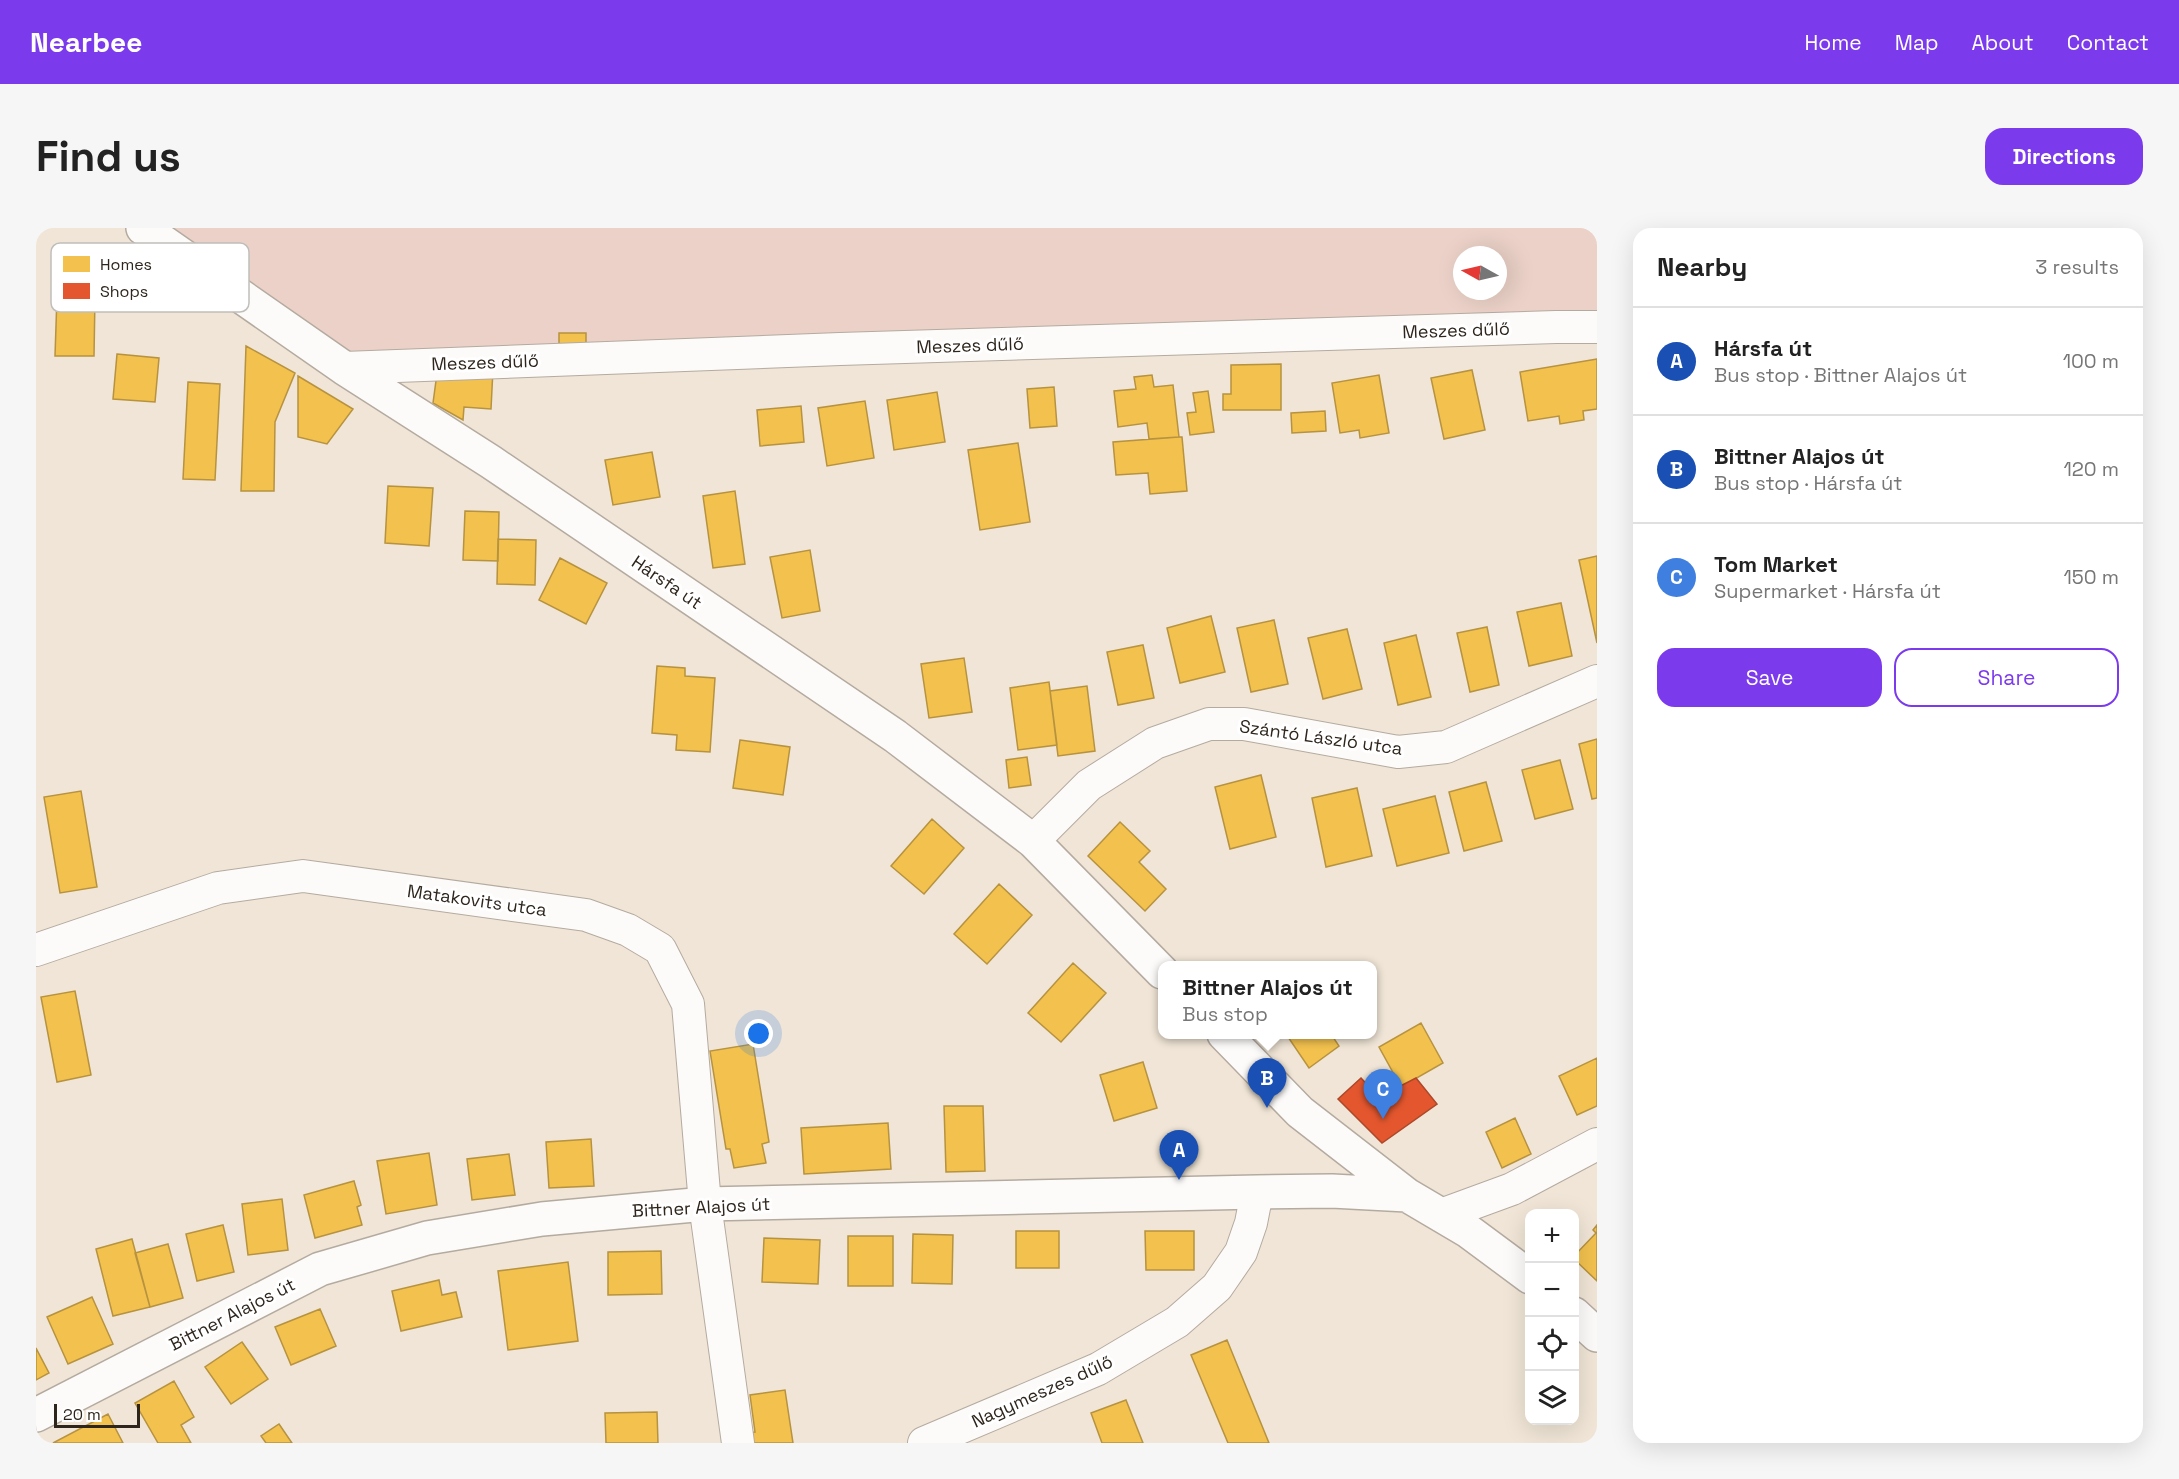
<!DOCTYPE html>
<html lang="en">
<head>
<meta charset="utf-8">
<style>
	:root { --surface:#fff; --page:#f6f6f6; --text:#222; --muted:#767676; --line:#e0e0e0; --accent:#7c3aed }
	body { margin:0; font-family:"Space Grotesk",sans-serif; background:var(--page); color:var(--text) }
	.controls { position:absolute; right:18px; bottom:18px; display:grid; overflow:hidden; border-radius:12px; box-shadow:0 6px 24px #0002 }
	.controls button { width:54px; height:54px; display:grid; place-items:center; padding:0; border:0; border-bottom:2px solid var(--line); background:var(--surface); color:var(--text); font:30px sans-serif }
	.compass { position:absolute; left:1417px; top:18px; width:54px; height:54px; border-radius:50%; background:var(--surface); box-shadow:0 6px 24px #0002; rotate:278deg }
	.scale { position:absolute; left:18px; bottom:15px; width:86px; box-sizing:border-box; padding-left:6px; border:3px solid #2e261d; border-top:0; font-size:16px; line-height:21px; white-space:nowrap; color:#2e261d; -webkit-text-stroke:4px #fff; paint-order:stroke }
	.you { position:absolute; left:723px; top:806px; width:21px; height:21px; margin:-15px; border:4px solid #fff; border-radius:50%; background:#1a73e8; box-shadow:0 0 0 9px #1a73e833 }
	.badge { display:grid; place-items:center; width:39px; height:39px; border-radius:50%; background:var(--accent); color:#fff; font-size:20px; font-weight:700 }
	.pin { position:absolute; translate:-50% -50px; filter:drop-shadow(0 2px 3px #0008) }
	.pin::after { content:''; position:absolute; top:32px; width:21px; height:18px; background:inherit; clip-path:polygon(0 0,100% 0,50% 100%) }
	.popup { position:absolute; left:1122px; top:733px; width:219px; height:78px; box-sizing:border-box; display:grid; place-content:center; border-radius:12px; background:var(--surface); filter:drop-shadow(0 2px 4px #0005); font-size:20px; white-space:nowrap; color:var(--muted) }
	.popup b { font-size:22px; color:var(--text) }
	.popup::after { content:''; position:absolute; left:50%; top:100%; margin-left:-12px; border:12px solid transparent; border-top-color:var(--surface) }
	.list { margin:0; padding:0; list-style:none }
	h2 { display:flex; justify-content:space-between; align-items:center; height:78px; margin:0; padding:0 24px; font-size:26px }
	h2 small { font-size:20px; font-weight:400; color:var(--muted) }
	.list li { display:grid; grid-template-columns:39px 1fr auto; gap:18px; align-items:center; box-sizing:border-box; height:108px; padding:0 24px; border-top:2px solid var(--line) }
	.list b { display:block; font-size:22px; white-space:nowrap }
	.list p { margin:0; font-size:20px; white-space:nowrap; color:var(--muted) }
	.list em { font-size:20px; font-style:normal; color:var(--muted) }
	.actions { display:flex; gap:12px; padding:18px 24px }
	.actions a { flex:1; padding:14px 0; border:2px solid var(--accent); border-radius:18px; text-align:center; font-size:21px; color:var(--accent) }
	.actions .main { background:var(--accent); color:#fff }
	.icon { flex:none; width:33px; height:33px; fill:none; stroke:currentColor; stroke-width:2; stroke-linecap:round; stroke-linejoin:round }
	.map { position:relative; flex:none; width:1561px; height:1215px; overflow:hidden; border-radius:18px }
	header { display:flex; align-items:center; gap:36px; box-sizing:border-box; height:84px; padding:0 30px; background:var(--accent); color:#fff }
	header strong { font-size:28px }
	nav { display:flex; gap:33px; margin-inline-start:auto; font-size:21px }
	.intro { display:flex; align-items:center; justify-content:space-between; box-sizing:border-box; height:144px; padding:0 36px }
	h1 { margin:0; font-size:42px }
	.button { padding:15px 27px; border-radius:18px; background:var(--accent); color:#fff; font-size:21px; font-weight:700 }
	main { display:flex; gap:36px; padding:0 36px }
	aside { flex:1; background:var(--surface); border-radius:18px; box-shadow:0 6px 24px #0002 }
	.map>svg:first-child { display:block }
</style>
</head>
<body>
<header>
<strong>Nearbee</strong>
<nav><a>Home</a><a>Map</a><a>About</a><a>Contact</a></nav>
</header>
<div class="intro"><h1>Find us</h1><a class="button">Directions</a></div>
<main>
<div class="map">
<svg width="1561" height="1215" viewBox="0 0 1561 1215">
	<rect width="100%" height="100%" fill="#f0e5d6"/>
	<path fill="#ebd1c7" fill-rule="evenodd" d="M 97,0 L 1561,0 L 1561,110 L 306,126 ZM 1426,27 L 1462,27 L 1462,63 L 1426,63 Z"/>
	<path fill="#f2c14e" stroke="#b7923f" stroke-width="1.5" d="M 21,68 L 59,69 L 58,128 L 19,128 Z
		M 523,105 L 550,105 L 550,118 L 523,119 Z
		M 210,118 L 259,145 L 239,194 L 238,263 L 205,263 Z
		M 81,126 L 123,130 L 119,174 L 77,171 Z
		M 1561,131 L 1561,181 L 1547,183 L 1548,192 L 1524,196 L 1523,188 L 1492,193 L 1484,144 Z
		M 1245,136 L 1245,182 L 1187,182 L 1187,166 L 1195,166 L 1195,137 Z
		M 402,138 L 457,141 L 455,181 L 428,179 L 427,192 L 397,175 Z
		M 1436,142 L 1449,202 L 1408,211 L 1395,150 Z
		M 1116,147 L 1118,159 L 1137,157 L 1143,209 L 1113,211 L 1111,195 L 1082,199 L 1078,163 L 1100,161 L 1098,149 Z
		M 1343,147 L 1353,205 L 1324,210 L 1323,202 L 1304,205 L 1296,155 Z
		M 262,148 L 317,181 L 291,216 L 262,209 Z
		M 152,154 L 184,156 L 179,252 L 147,251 Z
		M 1018,159 L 1021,198 L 994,200 L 991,161 Z
		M 1172,163 L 1178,204 L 1154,207 L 1151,185 L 1160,184 L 1157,165 Z
		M 901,164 L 909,214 L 858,222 L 851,172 Z
		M 829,173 L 838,230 L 791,238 L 782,180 Z
		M 765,178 L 768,214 L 724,218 L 721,182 Z
		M 1289,183 L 1290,203 L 1256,205 L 1255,185 Z
		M 1143,209 L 1146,209 L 1151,263 L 1114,266 L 1112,245 L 1080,247 L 1077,214 Z
		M 982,215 L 994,294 L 944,302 L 932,222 Z
		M 616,224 L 624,269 L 577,277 L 569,232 Z
		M 352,258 L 397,260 L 393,318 L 349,315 Z
		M 699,263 L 709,336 L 677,340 L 667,268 Z
		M 429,283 L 463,284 L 462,333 L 427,332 Z
		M 462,311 L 500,312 L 499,357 L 461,356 Z
		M 774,322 L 784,383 L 746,390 L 734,329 Z
		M 1561,328 L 1561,415 L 1543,332 Z
		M 524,330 L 571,355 L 550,396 L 503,372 Z
		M 1525,375 L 1536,428 L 1493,438 L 1481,384 Z
		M 1175,388 L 1189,444 L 1144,455 L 1131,400 Z
		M 1238,392 L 1252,456 L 1215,464 L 1201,400 Z
		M 1451,399 L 1463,457 L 1434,464 L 1421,405 Z
		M 1311,401 L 1326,461 L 1287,471 L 1272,410 Z
		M 1380,407 L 1395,469 L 1362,477 L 1348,415 Z
		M 1107,417 L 1118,470 L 1082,477 L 1071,424 Z
		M 928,430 L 936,484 L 893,490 L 885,436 Z
		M 621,438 L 649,440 L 649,448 L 679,450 L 674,524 L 640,522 L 641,507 L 616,505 Z
		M 1013,454 L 1021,517 L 982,522 L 974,460 Z
		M 1051,458 L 1059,523 L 1022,528 L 1014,463 Z
		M 1561,511 L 1561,570 L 1556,571 L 1543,516 Z
		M 704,512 L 754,519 L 747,567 L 697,560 Z
		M 991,529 L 995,557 L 973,560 L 970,532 Z
		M 1524,532 L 1537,581 L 1499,591 L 1486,542 Z
		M 1225,547 L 1240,609 L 1194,621 L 1179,559 Z
		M 1450,554 L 1466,613 L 1428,623 L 1413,564 Z
		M 1321,560 L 1336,628 L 1290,639 L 1276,570 Z
		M 45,563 L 61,659 L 24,665 L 8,569 Z
		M 1399,568 L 1413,625 L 1361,638 L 1347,581 Z
		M 896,591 L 928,620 L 888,666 L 855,638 Z
		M 1084,594 L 1114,623 L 1103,634 L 1130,661 L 1109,683 L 1052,628 Z
		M 963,656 L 996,687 L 951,736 L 918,706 Z
		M 1037,735 L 1070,765 L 1025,814 L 992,785 Z
		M 39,763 L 55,847 L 21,854 L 5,769 Z
		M 1385,795 L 1407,835 L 1365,859 L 1343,819 Z
		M 1250,806 L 1295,806 L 1303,818 L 1273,840 Z
		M 717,816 L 733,914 L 726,916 L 730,935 L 698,940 L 694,921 L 690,921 L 674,823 Z
		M 1561,830 L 1561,878 L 1541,887 L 1523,848 Z
		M 1107,834 L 1121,880 L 1078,893 L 1064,847 Z
		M 908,878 L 947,878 L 949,943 L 910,944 Z
		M 1479,890 L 1495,926 L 1466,940 L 1450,904 Z
		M 852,895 L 855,941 L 768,946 L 765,900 Z
		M 555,911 L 558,958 L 513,960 L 510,914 Z
		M 393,925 L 401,977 L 350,986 L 341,933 Z
		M 473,926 L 479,967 L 436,972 L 431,931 Z
		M 318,953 L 325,977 L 321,979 L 326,997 L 279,1010 L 268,967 Z
		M 246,971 L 252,1022 L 212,1027 L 206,976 Z
		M 187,997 L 198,1044 L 161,1053 L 150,1006 Z
		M 1561,997 L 1561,1053 L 1538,1031 L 1538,1028 L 1560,1005 L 1557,1002 Z
		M 980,1003 L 1023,1003 L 1023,1040 L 980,1040 Z
		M 1109,1003 L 1158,1003 L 1158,1042 L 1110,1042 Z
		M 877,1006 L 917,1007 L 916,1056 L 876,1055 Z
		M 812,1008 L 857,1008 L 857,1058 L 812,1058 Z
		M 728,1010 L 784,1012 L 782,1056 L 726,1054 Z
		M 96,1011 L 114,1079 L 77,1088 L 60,1021 Z
		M 132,1016 L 147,1070 L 114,1079 L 99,1025 Z
		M 625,1023 L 626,1066 L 572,1067 L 572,1024 Z
		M 532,1034 L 542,1113 L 472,1122 L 462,1043 Z
		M 403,1052 L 406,1067 L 420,1064 L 426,1089 L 365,1103 L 356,1063 Z
		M 56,1069 L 77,1116 L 32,1136 L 11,1089 Z
		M 284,1081 L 300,1118 L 255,1137 L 239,1099 Z
		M 1191,1112 L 1233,1215 L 1192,1215 L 1155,1127 Z
		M 206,1114 L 232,1151 L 195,1176 L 169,1139 Z
		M 0,1120 L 13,1145 L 0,1152 Z
		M 138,1153 L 158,1189 L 145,1197 L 155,1215 L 122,1215 L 99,1175 Z
		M 749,1162 L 757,1215 L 711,1215 L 710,1205 L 719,1204 L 714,1167 Z
		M 1090,1172 L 1107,1215 L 1066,1215 L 1055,1185 Z
		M 621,1184 L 622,1215 L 570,1215 L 569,1185 Z
		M 72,1186 L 87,1215 L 17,1215 Z
		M 243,1196 L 256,1215 L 230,1215 L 225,1208 Z"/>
	<path fill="#e4572e" stroke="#ad4829" stroke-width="1.5" d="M 1325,850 L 1343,869 L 1380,850 L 1401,876 L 1346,915 L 1302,871 Z"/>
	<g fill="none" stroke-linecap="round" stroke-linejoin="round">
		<defs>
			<path id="minor" d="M 308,140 L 804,121 L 1520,99 L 1561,99
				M 997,613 L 1053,557 L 1119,515 L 1173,496 L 1208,496 L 1362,524 L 1410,519 L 1561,453
				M 0,722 L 182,660 L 267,648 L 550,687 L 592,702 L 624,721 L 652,776 L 669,976 L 702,1215
				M 1405,987 L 1476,961 L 1561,916
				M 888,1215 L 1062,1141 L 1141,1094 L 1181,1059 L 1205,1024 L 1215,995 L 1221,964"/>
			<path id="tertiary" d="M 107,0 L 308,140 L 455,234 L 859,508 L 997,613 L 1126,744
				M 1188,806 L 1264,884 L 1371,967 L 1432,1003 L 1494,1049
				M 1538,1086 L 1561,1107
				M 0,1187 L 284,1041 L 391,1010 L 506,991 L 669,976 L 1221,964 L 1296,963 L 1371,967"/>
		</defs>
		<use href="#minor" stroke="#b4aba0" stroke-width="34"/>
		<use href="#tertiary" stroke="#b4aba0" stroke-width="36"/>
		<use href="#minor" stroke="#fdfbf9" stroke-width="32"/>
		<use href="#tertiary" stroke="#fdfbf9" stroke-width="33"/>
	</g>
	<g text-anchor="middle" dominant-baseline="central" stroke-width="6" stroke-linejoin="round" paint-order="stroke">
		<g font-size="18" fill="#2e261d" stroke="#fff">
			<text transform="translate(1420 102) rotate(-2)">Meszes dűlő</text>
			<text transform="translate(934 117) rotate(-2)">Meszes dűlő</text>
			<text transform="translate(449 134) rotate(-2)">Meszes dűlő</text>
			<text transform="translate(631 354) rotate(34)">Hársfa út</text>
			<text transform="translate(1285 509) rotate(8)">Szántó László utca</text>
			<text transform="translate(441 672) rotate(8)">Matakovits utca</text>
			<text transform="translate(665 979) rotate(-3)">Bittner Alajos út</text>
			<text transform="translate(196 1086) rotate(-27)">Bittner Alajos út</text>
			<text transform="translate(1006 1163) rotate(-24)">Nagymeszes dűlő</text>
		</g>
	</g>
	<rect x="15" y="15" width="198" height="69" rx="9" fill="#fff" stroke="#c0bebb" stroke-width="1.5"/>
	<rect x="27" y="28" width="27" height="16" fill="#f2c14e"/>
	<rect x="27" y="55" width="27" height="16" fill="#e4572e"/>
	<g font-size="16" fill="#2e261d">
		<text x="64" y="42">Homes</text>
		<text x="64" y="69">Shops</text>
	</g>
</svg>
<div class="controls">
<button>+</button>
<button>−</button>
<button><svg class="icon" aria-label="locate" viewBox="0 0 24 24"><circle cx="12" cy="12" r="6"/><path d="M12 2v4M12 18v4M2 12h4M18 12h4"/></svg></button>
<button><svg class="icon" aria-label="layers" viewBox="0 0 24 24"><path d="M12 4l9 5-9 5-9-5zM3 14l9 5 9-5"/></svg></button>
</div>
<svg class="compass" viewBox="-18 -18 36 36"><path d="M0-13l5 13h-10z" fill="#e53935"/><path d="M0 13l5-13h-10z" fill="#767676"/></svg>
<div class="scale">20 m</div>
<div class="you"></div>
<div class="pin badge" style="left:1143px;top:952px;background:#1a4fb4">A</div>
<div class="pin badge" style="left:1231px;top:880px;background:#1a4fb4">B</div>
<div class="popup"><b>Bittner Alajos út</b>Bus stop</div>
<div class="pin badge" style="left:1347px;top:891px;background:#3f7fe0">C</div>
</div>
<aside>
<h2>Nearby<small>3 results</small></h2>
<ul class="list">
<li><span class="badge" style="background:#1a4fb4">A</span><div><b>Hársfa út</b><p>Bus stop · Bittner Alajos út</p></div><em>100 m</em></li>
<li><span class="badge" style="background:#1a4fb4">B</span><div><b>Bittner Alajos út</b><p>Bus stop · Hársfa út</p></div><em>120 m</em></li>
<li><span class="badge" style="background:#3f7fe0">C</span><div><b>Tom Market</b><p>Supermarket · Hársfa út</p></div><em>150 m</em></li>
</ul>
<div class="actions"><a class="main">Save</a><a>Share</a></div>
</aside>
</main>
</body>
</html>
